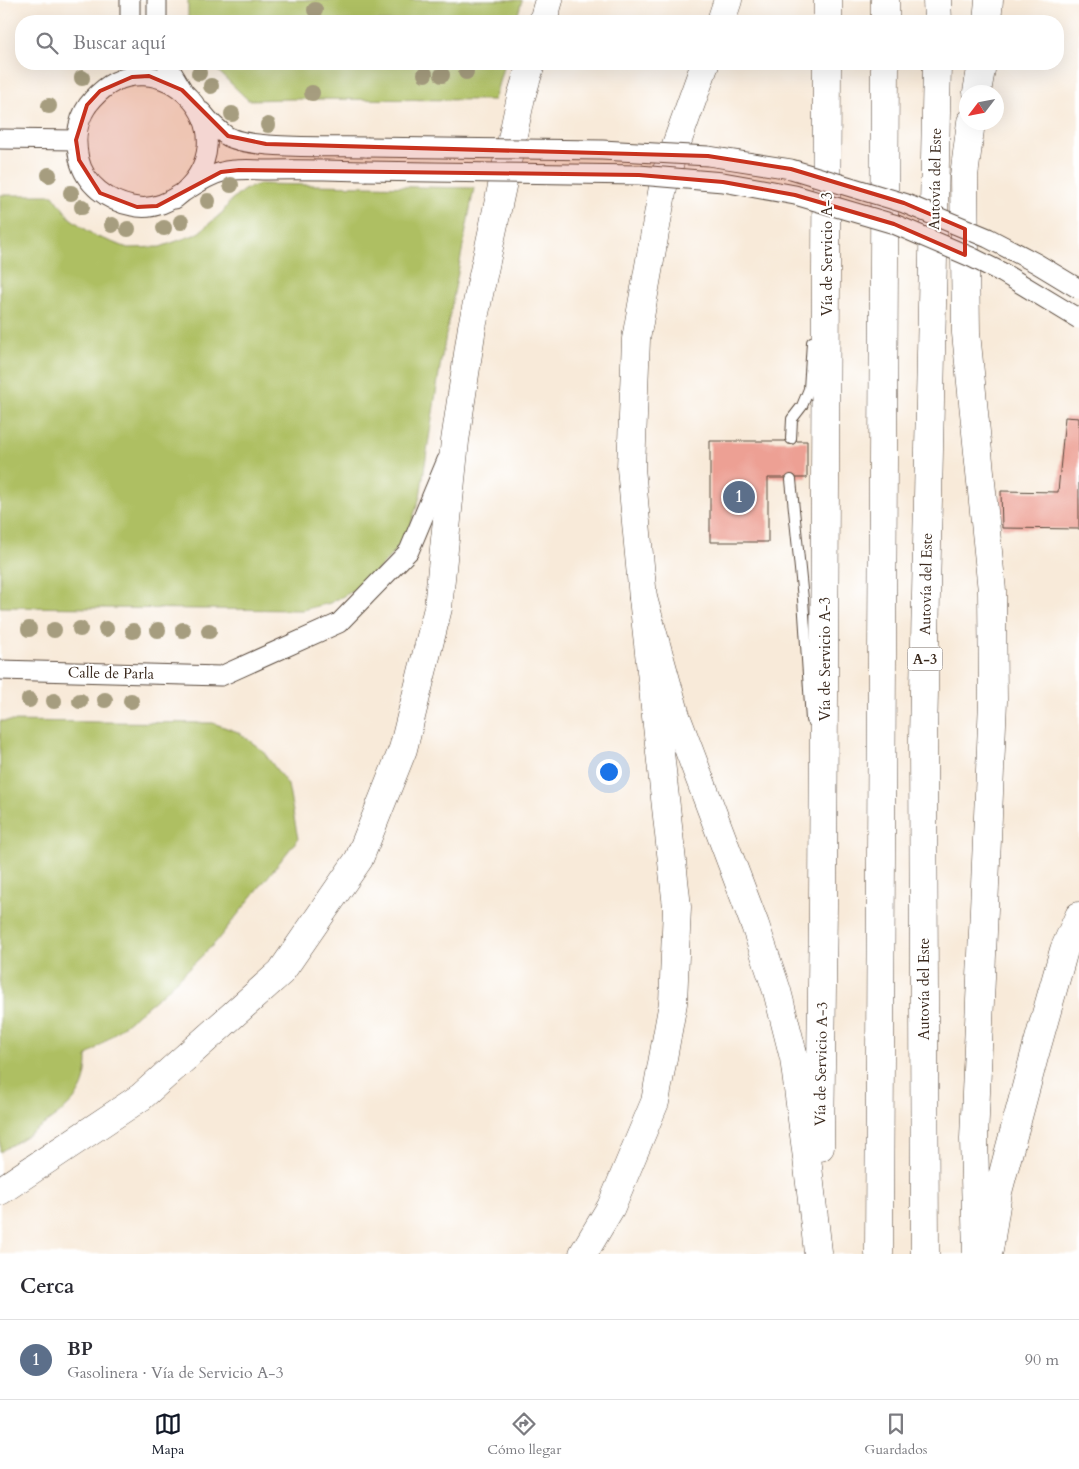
<!DOCTYPE html>
<html lang="es">
<head>
<meta charset="utf-8">
<style>
	:root { --surface:#fff; --page:#f7f7f7; --text:#2b2b33; --muted:#7c7c81; --line:#e1e1e2; --accent:#111827 }
	body { margin:0; font-family:Cardo,serif; background:var(--page); color:var(--text) }
	.compass { position:absolute; left:959px; top:85px; width:45px; height:45px; border-radius:50%; background:var(--surface); box-shadow:0 5px 20px #0002; rotate:238deg }
	.you { position:absolute; left:608px; top:771px; width:18px; height:18px; margin:-12px; border:4px solid #fff; border-radius:50%; background:#1a73e8; box-shadow:0 0 0 8px #1a73e833 }
	.badge { display:grid; place-items:center; width:32px; height:32px; border-radius:50%; background:var(--accent); color:#fff; font-size:16px; font-weight:700 }
	.pin { position:absolute; translate:-50% -50%; border:2px solid #fff; box-shadow:0 1px 5px #0006 }
	.list { margin:0; padding:0; list-style:none }
	h2 { display:flex; justify-content:space-between; align-items:center; height:65px; margin:0; padding:0 20px; font-size:21px }
	h2 small { font-size:16px; font-weight:400; color:var(--muted) }
	.list li { display:grid; grid-template-columns:32px 1fr auto; gap:15px; align-items:center; box-sizing:border-box; height:80px; padding:0 20px; border-top:1px solid var(--line) }
	.list b { display:block; font-size:19px; white-space:nowrap }
	.list p { margin:0; font-size:16px; white-space:nowrap; color:var(--muted) }
	.list em { font-size:16px; font-style:normal; color:var(--muted) }
	.icon { flex:none; width:28px; height:28px; fill:none; stroke:currentColor; stroke-width:2; stroke-linecap:round; stroke-linejoin:round }
	.map { position:relative; flex:none; width:1079px; height:1254px; overflow:hidden }
	.search { position:absolute; background:var(--surface); box-shadow:0 5px 20px #0002; left:15px; right:15px; top:15px; height:55px; display:flex; align-items:center; gap:12px; box-sizing:border-box; padding:0 18px; border-radius:20px; color:var(--muted); font-size:19px }
	.sheet { height:145px; background:var(--surface) }
	nav { display:flex; justify-content:space-around; align-items:center; box-sizing:border-box; height:70px; border-top:1px solid var(--line); background:var(--surface); font-size:14px; color:var(--muted) }
	nav a { display:grid; justify-items:center; gap:2px }
	nav .on { color:var(--accent) }
	.map>svg:first-child { display:block }
</style>
</head>
<body>
<div class="map">
<svg width="1079" height="1254" viewBox="0 0 1079 1254">
	<rect width="100%" height="100%" fill="#fff"/>
	<filter id="ink" filterUnits="userSpaceOnUse"><feTurbulence type="fractalNoise" baseFrequency=".02" numOctaves="2"/><feDisplacementMap in="SourceGraphic" scale="10" xChannelSelector="R" yChannelSelector="G"/><feConvolveMatrix kernelMatrix="1 2 1 2 8 2 1 2 1" color-interpolation-filters="sRGB"/></filter>
	<filter id="wash" filterUnits="userSpaceOnUse"><feTurbulence type="fractalNoise" baseFrequency=".0096" numOctaves="4" result="noise"/><feDisplacementMap in="SourceGraphic" scale="20" xChannelSelector="R" yChannelSelector="G"/><feGaussianBlur stdDeviation="1.12" result="paint"/><feColorMatrix in="noise" values="0 0 0 0 0 0 0 0 0 0 0 0 0 0 0 0 0 1.4 0 .05"/><feComposite in="paint" operator="in"/></filter>
	<g filter="url(#wash)">
		<rect width="100%" height="100%" fill="#f8ead9"/>
		<path fill="#aebf62" stroke="#747440" d="M 188,0 L 522,0 L 516,21 L 188,21 Z
			M 211,64 L 504,64 L 494,100 L 291,99 L 248,100 Z
			M 259,184 L 474,188 L 440,367 L 420,497 L 411,524 L 395,551 L 381,567 L 355,590 L 330,603 L 302,610 L 0,607 L 0,195 L 53,195 L 70,218 L 95,236 L 128,248 L 160,247 L 197,234 L 223,212 L 231,200 L 244,190 Z
			M 0,721 L 213,723 L 238,732 L 262,750 L 288,785 L 298,839 L 215,943 L 167,990 L 87,1056 C 87,1069 86,1082 78,1094 C 65,1115 22,1138 0,1152 Z"/>
		<g id="blocks">
			<path fill="#eda094" d="M 1065,417 L 1079,418 L 1079,529 L 1002,528 L 1001,491 L 1058,492 Z
				M 710,441 L 807,441 L 807,478 L 768,478 L 768,542 L 710,542 Z"/>
		</g>
	</g>
	<g filter="url(#ink)">
		<use href="#blocks" fill-opacity="0" stroke="#57473a" stroke-width="1"/>
		<g fill="none" stroke-linecap="round" stroke-linejoin="round">
			<defs>
				<path id="service" d="M 791,439 L 792,419 L 802,406 L 809,389 L 812,342
					M 791,480 L 803,599 L 811,720"/>
				<path id="minor" d="M 130,21 L 130,0
					M 157,21 L 157,0
					M 167,64 L 182,89
					M 202,112 C 209,121 217,129 227,136 C 250,150 337,146 367,147
					M 0,139 L 76,140
					M 175,199 C 261,133 155,29 93,99 C 78,115 74,137 79,159 C 85,185 108,201 132,206 C 168,215 190,180 222,172 C 236,168 252,170 267,170 C 300,169 332,170 365,171
					M 0,670 L 221,676 L 339,623 L 409,551 L 447,460"/>
				<path id="secondary" d="M 721,21 L 728,0
					M 828,21 L 828,0
					M 705,64 L 665,176 L 636,339 L 631,468 L 643,598 L 676,716 L 755,925 L 777,991 L 794,1058 L 807,1158 L 818,1252
					M 820,1147 L 823,906 L 827,64"/>
				<path id="primary" d="M 543,21 L 549,0
					M 0,1191 L 141,1097 L 281,972 L 359,859 L 403,749 L 438,608 L 455,441 L 472,327 L 521,97 L 531,64"/>
				<path id="motorway" d="M 885,0 L 885,21
					M 937,0 L 938,21
					M 987,21 L 989,0
					M 977,92 L 982,64
					M 971,122 L 964,176 L 966,333 L 992,591 L 993,701 L 974,1139 L 977,1254
					M 989,1250 L 998,1192 L 1034,1057 L 1064,950 L 1079,916
					M 583,1254 L 611,1207 L 655,1102 L 673,1003 L 677,907 L 643,598
					M 879,1254 L 885,64
					M 925,1254 L 923,739 L 937,64"/>
			</defs>
			<use href="#service" stroke="#57473a" stroke-width="12"/>
			<use href="#minor" stroke="#57473a" stroke-width="21"/>
			<use href="#secondary" stroke="#57473a" stroke-width="29"/>
			<use href="#primary" stroke="#57473a" stroke-width="29"/>
			<use href="#motorway" stroke="#57473a" stroke-width="29"/>
			<use href="#service" stroke="#fff" stroke-width="10"/>
			<use href="#minor" stroke="#fff" stroke-width="19"/>
			<use href="#secondary" stroke="#fff" stroke-width="28"/>
			<use href="#primary" stroke="#fff" stroke-width="28"/>
			<use href="#motorway" stroke="#fff" stroke-width="28"/>
			<defs>
				<path id="minor-bridge" d="M 367,147 L 602,150 L 708,156 L 791,169 L 904,203 L 988,238 L 1036,263 L 1079,289
					M 365,171 L 639,175 L 723,182 L 795,195 L 894,224 L 971,257 L 1003,273 L 1079,319"/>
			</defs>
			<use href="#minor-bridge" stroke="#57473a" stroke-width="21" stroke-linecap="butt"/>
			<use href="#minor-bridge" stroke="#fff" stroke-width="19"/>
		</g>
		<g fill="#a69d7f">
			<circle cx="315" cy="10" r="8"/>
			<circle cx="466" cy="72" r="8"/>
			<circle cx="199" cy="73" r="8"/>
			<circle cx="425" cy="74" r="8"/>
			<circle cx="442" cy="75" r="8"/>
			<circle cx="82" cy="78" r="8"/>
			<circle cx="211" cy="86" r="8"/>
			<circle cx="312" cy="93" r="8"/>
			<circle cx="49" cy="106" r="8"/>
			<circle cx="232" cy="114" r="8"/>
			<circle cx="268" cy="125" r="8"/>
			<circle cx="49" cy="175" r="8"/>
			<circle cx="231" cy="185" r="8"/>
			<circle cx="71" cy="193" r="8"/>
			<circle cx="208" cy="201" r="8"/>
			<circle cx="82" cy="207" r="8"/>
			<circle cx="181" cy="222" r="8"/>
			<circle cx="112" cy="225" r="8"/>
			<circle cx="164" cy="228" r="8"/>
			<circle cx="128" cy="229" r="8"/>
			<circle cx="29" cy="629" r="8"/>
			<circle cx="80" cy="629" r="8"/>
			<circle cx="106" cy="629" r="8"/>
			<circle cx="54" cy="630" r="8"/>
			<circle cx="158" cy="630" r="8"/>
			<circle cx="183" cy="630" r="8"/>
			<circle cx="133" cy="631" r="8"/>
			<circle cx="209" cy="631" r="8"/>
			<circle cx="29" cy="700" r="8"/>
			<circle cx="105" cy="700" r="8"/>
			<circle cx="54" cy="701" r="8"/>
			<circle cx="80" cy="701" r="8"/>
			<circle cx="131" cy="701" r="8"/>
		</g>
	</g>
	<path fill="#c8321e" fill-opacity="0.2" stroke="#c8321e" stroke-width="4" stroke-linejoin="round" d="M 149,76 L 182,90 L 228,136 L 266,144 L 708,156 L 791,169 L 904,203 L 965,229 L 965,255 L 894,224 L 795,195 L 723,182 L 639,175 L 239,170 L 221,172 L 157,206 L 137,207 L 100,193 L 79,160 L 76,140 L 87,105 L 100,91 L 132,77 Z"/>
	<g text-anchor="middle" dominant-baseline="central" stroke-width="4" stroke-linejoin="round" paint-order="stroke">
		<rect fill="#fff" stroke="#766a62" stroke-width="1" x="907.5" y="647.5" width="35" height="23" rx="4"/>
		<g font-size="14" font-weight="bold" fill="#3b2a1e">
			<text x="925" y="659">A-3</text>
		</g>
		<g font-size="15" fill="#3b2a1e" stroke="#fff">
			<text transform="translate(935 179) rotate(-89)">Autovía del Este</text>
			<text transform="translate(827 254) rotate(-90)">Vía de Servicio A-3</text>
			<text transform="translate(926 584) rotate(-89)">Autovía del Este</text>
			<text transform="translate(825 659) rotate(-90)">Vía de Servicio A-3</text>
			<text transform="translate(111 673) rotate(1)">Calle de Parla</text>
			<text transform="translate(924 989) rotate(-90)">Autovía del Este</text>
			<text transform="translate(821 1064) rotate(-89)">Vía de Servicio A-3</text>
		</g>
	</g>
</svg>
<svg class="compass" viewBox="-18 -18 36 36"><path d="M0-13l5 13h-10z" fill="#e53935"/><path d="M0 13l5-13h-10z" fill="#7c7c81"/></svg>
<div class="you"></div>
<div class="pin badge" style="left:739px;top:497px;background:#5c6f8a">1</div>
<div class="search"><svg class="icon" aria-label="search" viewBox="0 0 24 24"><circle cx="10" cy="10" r="6"/><path d="M15 15l6 6"/></svg>Buscar aquí</div>
</div>
<section class="sheet">
<h2>Cerca<small></small></h2>
<ul class="list">
<li><span class="badge" style="background:#5c6f8a">1</span><div><b>BP</b><p>Gasolinera · Vía de Servicio A-3</p></div><em>90 m</em></li>
</ul>
</section>
<nav>
<a class="on"><svg class="icon" aria-label="map" viewBox="0 0 24 24"><path d="M3 6l6-2 6 2 6-2v14l-6 2-6-2-6 2zM9 4v14M15 6v14"/></svg>Mapa</a>
<a><svg class="icon" aria-label="directions" viewBox="0 0 24 24"><path d="M12 3l9 9-9 9-9-9zM9 14v-3h6M13 9l2 2-2 2"/></svg>Cómo llegar</a>
<a><svg class="icon" aria-label="saved" viewBox="0 0 24 24"><path d="M7 4h10v16l-5-4-5 4z"/></svg>Guardados</a>
</nav>
</body>
</html>
